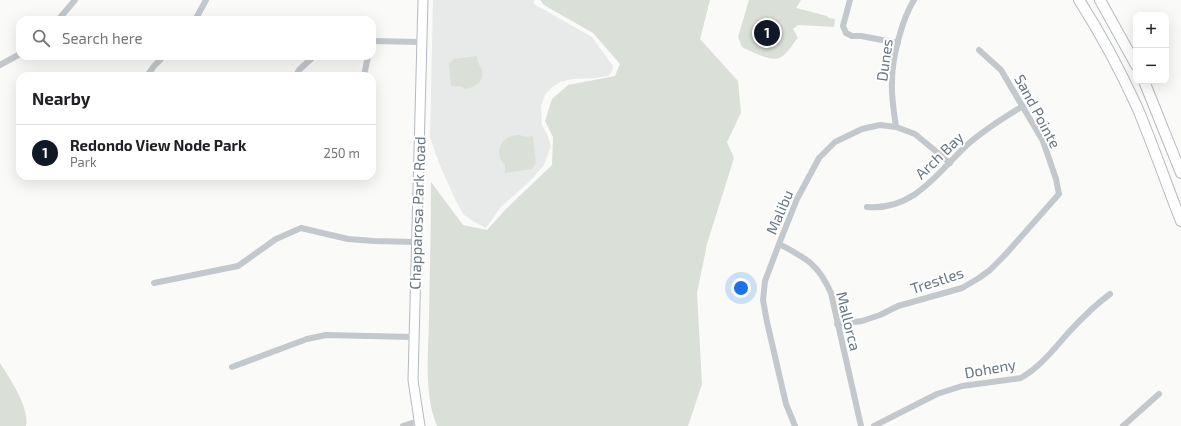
<!DOCTYPE html>
<html lang="en">
<head>
<meta charset="utf-8">
<style>
	:root { --surface:#fff; --page:#f2f2f2; --text:#202124; --muted:#757577; --line:#e0e0e0; --accent:#111827 }
	body { margin:0; font-family:"Exo 2",sans-serif; background:var(--page); color:var(--text) }
	.controls { position:absolute; right:12px; top:12px; display:grid; overflow:hidden; border-radius:8px; box-shadow:0 4px 16px #0002 }
	.controls button { width:36px; height:36px; display:grid; place-items:center; padding:0; border:0; border-bottom:1px solid var(--line); background:var(--surface); color:var(--text); font:20px sans-serif }
	.you { position:absolute; left:741px; top:288px; width:14px; height:14px; margin:-10px; border:3px solid #fff; border-radius:50%; background:#1a73e8; box-shadow:0 0 0 6px #1a73e833 }
	.badge { display:grid; place-items:center; width:26px; height:26px; border-radius:50%; background:var(--accent); color:#fff; font-size:13px; font-weight:700 }
	.pin { position:absolute; translate:-50% -50%; border:2px solid #fff; box-shadow:0 1px 4px #0006 }
	.list { margin:0; padding:0; list-style:none }
	h2 { display:flex; justify-content:space-between; align-items:center; height:52px; margin:0; padding:0 16px; font-size:17px }
	h2 small { font-size:13px; font-weight:400; color:var(--muted) }
	.list li { display:grid; grid-template-columns:26px 1fr auto; gap:12px; align-items:center; box-sizing:border-box; height:56px; padding:0 16px; border-top:1px solid var(--line) }
	.list b { display:block; font-size:15px; white-space:nowrap }
	.list p { margin:0; font-size:13px; white-space:nowrap; color:var(--muted) }
	.list em { font-size:13px; font-style:normal; color:var(--muted) }
	.icon { flex:none; width:22px; height:22px; fill:none; stroke:currentColor; stroke-width:2; stroke-linecap:round; stroke-linejoin:round }
	.map { position:relative; flex:none; width:1181px; height:426px; overflow:hidden }
	.search { position:absolute; background:var(--surface); box-shadow:0 4px 16px #0002; left:16px; top:16px; width:360px; height:44px; display:flex; align-items:center; gap:10px; box-sizing:border-box; padding:0 14px; border-radius:12px; color:var(--muted); font-size:15px }
	.panel { position:absolute; background:var(--surface); box-shadow:0 4px 16px #0002; left:16px; top:72px; width:360px; height:108px; border-radius:12px }
	.map>svg:first-child { display:block }
</style>
</head>
<body>
<div class="map">
<svg width="1181" height="426" viewBox="0 0 1181 426">
	<rect width="100%" height="100%" fill="#fafaf8"/>
	<path fill="#e8e9e9" d="M 433,0 L 534,0 L 534,4 L 592,37 L 613,66 L 612,71 L 608,76 L 595,78 L 573,79 L 560,82 L 551,88 L 545,95 L 541,106 L 542,125 L 547,134 L 551,146 L 544,165 L 531,180 L 500,208 L 486,228 L 474,222 L 463,214 L 455,199 L 441,168 L 430,138 Z"/>
	<path fill="#dadfd7" d="M 540,0 L 710,0 L 700,39 L 738,81 L 741,113 L 727,142 L 734,158 L 707,244 L 697,293 L 702,384 L 688,426 L 437,426 C 423,393 429,349 429,314 C 430,270 431,226 431,182 L 463,225 L 487,230 L 506,209 L 552,165 L 553,137 L 545,121 L 552,99 L 568,85 L 615,76 L 620,64 L 593,33 L 544,5 Z
		M 749,0 L 801,0 L 796,8 L 827,16 L 829,18 L 835,19 L 834,27 L 798,25 L 793,29 L 798,38 C 793,43 788,53 781,57 C 773,63 750,51 742,47 L 738,37 Z
		M 477,56 C 477,62 479,64 481,68 C 486,81 476,86 466,89 L 459,86 L 451,86 L 449,64 L 454,59 Z
		M 519,135 L 526,137 L 533,136 L 536,163 L 532,169 L 505,173 L 505,165 C 496,157 497,143 509,137 C 511,136 515,135 519,135 Z
		M 0,363 C 10,379 30,408 26,426 L 0,426 Z"/>
	<g fill="none" stroke-linecap="round" stroke-linejoin="round">
		<defs>
			<path id="secondary" d="M 420,426 L 413,380 L 423,0"/>
			<path id="primary" d="M 1079,0 C 1101,34 1120,70 1137,107 C 1153,145 1166,183 1181,221
				M 1100,0 L 1136,65
				M 1144,81 L 1181,173"/>
		</defs>
		<use href="#secondary" stroke="#b3babf" stroke-width="11"/>
		<use href="#primary" stroke="#b5babe" stroke-width="12"/>
		<path stroke="#c3c8cc" stroke-width="6" d="M 850,0 L 843,26 L 846,33 L 852,36 L 861,36 L 898,43
			M 58,20 L 75,0
			M 195,20 L 206,0
			M 372,41 L 421,42
			M 0,65 L 20,54
			M 147,76 L 154,66 L 164,56
			M 296,76 L 299,70 L 314,56
			M 364,76 L 368,56
			M 896,127 C 894,112 891,96 892,81 C 892,58 902,19 914,0
			M 867,207 C 914,211 937,173 967,145 C 984,130 1003,118 1023,106
			M 779,244 C 806,258 818,264 831,293 L 861,426
			M 154,283 L 238,266 L 276,239 L 301,228 L 348,239 L 374,241 L 416,242
			M 837,324 L 862,321 L 880,315 L 898,306 L 962,288 L 979,278 L 990,270 L 1004,256 L 1059,194 L 1056,179 L 1043,141 L 1001,70 L 979,50
			M 232,367 L 307,339 L 326,335 L 413,337
			M 403,426 L 418,421
			M 795,426 L 786,404 L 767,322 L 763,300 L 765,281 L 779,244 L 797,199 L 819,158 L 835,142 L 862,129 L 880,125 L 896,127 L 915,134 L 950,163
			M 874,426 L 937,394 L 962,386 L 1021,378 C 1041,366 1054,349 1069,332 C 1082,318 1095,305 1110,294
			M 1123,426 L 1159,394"/>
		<use href="#secondary" stroke="#fff" stroke-width="9"/>
		<use href="#primary" stroke="#fff" stroke-width="10"/>
	</g>
	<g text-anchor="middle" dominant-baseline="central" stroke-width="4" stroke-linejoin="round" paint-order="stroke">
		<g font-size="15" fill="#657683" stroke="#fff">
			<text transform="translate(884 60) rotate(-82)">Dunes</text>
			<text transform="translate(1038 111) rotate(62)">Sand Pointe</text>
			<text transform="translate(939 155) rotate(-44)">Arch Bay</text>
			<text transform="translate(779 212) rotate(-67)">Malibu</text>
			<text transform="translate(417 213) rotate(-88)">Chapparosa Park Road</text>
			<text transform="translate(937 280) rotate(-18)">Trestles</text>
			<text transform="translate(849 321) rotate(76)">Mallorca</text>
			<text transform="translate(990 368) rotate(-10)">Doheny</text>
		</g>
	</g>
</svg>
<div class="controls">
<button>+</button>
<button>−</button>
</div>
<div class="you"></div>
<div class="pin badge" style="left:767px;top:33px">1</div>
<div class="search"><svg class="icon" aria-label="search" viewBox="0 0 24 24"><circle cx="10" cy="10" r="6"/><path d="M15 15l6 6"/></svg>Search here</div>
<section class="panel">
<h2>Nearby<small></small></h2>
<ul class="list">
<li><span class="badge">1</span><div><b>Redondo View Node Park</b><p>Park</p></div><em>250 m</em></li>
</ul>
</section>
</div>
</body>
</html>
